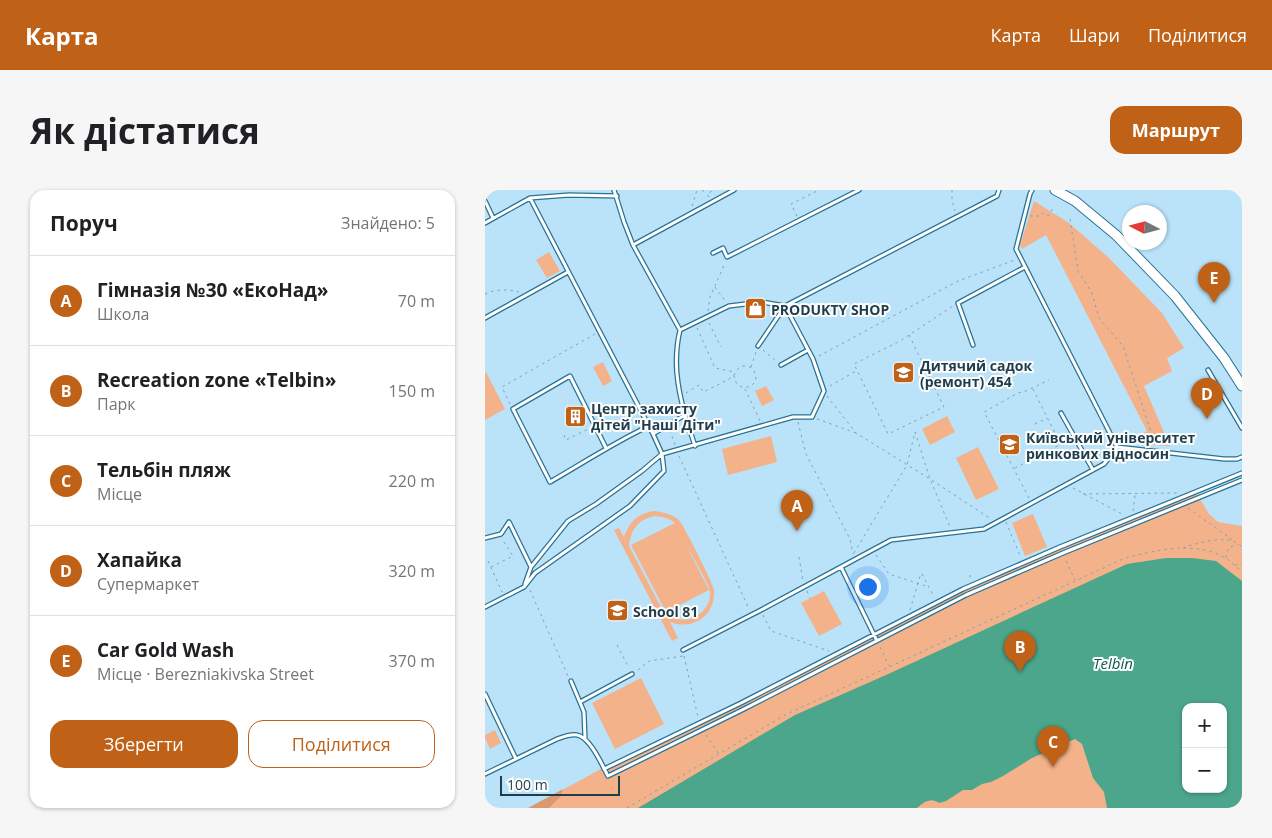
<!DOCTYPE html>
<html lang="uk">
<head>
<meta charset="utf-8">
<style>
	:root { --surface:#fff; --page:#f6f6f6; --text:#202124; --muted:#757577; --line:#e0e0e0; --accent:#bf6117 }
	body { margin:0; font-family:"Open Sans",sans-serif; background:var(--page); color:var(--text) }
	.controls { position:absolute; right:15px; bottom:15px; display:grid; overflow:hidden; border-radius:10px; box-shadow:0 1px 4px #0004 }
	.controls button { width:45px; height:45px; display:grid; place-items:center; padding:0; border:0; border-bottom:1px solid var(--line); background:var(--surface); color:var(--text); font:25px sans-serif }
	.compass { position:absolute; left:637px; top:15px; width:45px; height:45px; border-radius:50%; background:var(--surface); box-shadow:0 1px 4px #0004; rotate:276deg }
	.scale { position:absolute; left:15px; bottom:12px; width:120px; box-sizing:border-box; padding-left:5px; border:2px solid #1f3d4c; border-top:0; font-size:14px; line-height:18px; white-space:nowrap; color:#1f3d4c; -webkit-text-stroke:4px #fdfdfd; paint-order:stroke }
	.you { position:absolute; left:382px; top:396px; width:18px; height:18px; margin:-12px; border:4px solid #fff; border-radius:50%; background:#1a73e8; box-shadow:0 0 0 8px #1a73e833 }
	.badge { display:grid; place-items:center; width:32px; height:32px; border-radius:50%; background:var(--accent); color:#fff; font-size:16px; font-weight:700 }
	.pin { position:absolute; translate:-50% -41px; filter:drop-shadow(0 1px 2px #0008) }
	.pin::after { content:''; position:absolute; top:26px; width:18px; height:15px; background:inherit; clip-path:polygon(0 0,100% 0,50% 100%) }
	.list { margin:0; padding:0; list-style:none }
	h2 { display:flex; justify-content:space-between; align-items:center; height:65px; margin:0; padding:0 20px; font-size:21px }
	h2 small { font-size:16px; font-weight:400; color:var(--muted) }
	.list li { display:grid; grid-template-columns:32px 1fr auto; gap:15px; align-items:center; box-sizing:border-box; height:90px; padding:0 20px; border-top:1px solid var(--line) }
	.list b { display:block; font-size:19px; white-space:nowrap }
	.list p { margin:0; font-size:16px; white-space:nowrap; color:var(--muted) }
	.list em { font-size:16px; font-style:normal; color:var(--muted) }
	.actions { display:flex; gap:10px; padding:15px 20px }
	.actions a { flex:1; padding:11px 0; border:1px solid var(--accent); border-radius:15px; text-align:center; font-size:18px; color:var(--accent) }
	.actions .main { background:var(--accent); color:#fff }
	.map { position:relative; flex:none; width:757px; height:618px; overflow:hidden; border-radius:15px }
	header { display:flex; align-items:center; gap:30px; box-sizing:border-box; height:70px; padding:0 25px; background:var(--accent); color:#fff }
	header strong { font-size:24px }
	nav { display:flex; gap:28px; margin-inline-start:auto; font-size:18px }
	.intro { display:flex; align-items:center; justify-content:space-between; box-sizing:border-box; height:120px; padding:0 30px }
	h1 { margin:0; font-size:35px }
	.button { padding:12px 22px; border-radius:15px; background:var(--accent); color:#fff; font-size:18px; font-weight:700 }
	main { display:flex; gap:30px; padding:0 30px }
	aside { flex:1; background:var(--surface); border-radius:15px; box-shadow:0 1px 4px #0004 }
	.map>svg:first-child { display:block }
</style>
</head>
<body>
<header>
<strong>Карта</strong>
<nav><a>Карта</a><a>Шари</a><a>Поділитися</a></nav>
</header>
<div class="intro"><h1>Як дістатися</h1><a class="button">Маршрут</a></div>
<main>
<aside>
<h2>Поруч<small>Знайдено: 5</small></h2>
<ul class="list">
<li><span class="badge">A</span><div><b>Гімназія №30 «ЕкоНад»</b><p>Школа</p></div><em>70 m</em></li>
<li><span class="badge">B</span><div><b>Recreation zone «Telbin»</b><p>Парк</p></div><em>150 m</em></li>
<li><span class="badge">C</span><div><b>Тельбін пляж</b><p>Місце</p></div><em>220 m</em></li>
<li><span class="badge">D</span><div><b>Хапайка</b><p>Супермаркет</p></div><em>320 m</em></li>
<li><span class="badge">E</span><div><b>Car Gold Wash</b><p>Місце · Berezniakivska Street</p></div><em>370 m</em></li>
</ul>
<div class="actions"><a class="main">Зберегти</a><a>Поділитися</a></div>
</aside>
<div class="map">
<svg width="757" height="618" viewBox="0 0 757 618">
	<rect width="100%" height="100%" fill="#bae3f9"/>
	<path fill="#f4b28b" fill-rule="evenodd" d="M 549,11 L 584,33 L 624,68 L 677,123 L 699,158 L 682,168 L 687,181 L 659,196 L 685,256 L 656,254 L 654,247 L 662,241 L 561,45 L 537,59 L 535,55 Z
		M 64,62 L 75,81 L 62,88 L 51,70 Z
		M 118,172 L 127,191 L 118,196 L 108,177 Z
		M 1,182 L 20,219 L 0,230 L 0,183 Z
		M 281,196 L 289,210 L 277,216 L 270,201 Z
		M 462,226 L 470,242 L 445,255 L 437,239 Z
		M 286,246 L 292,272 L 243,285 L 237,259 Z
		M 493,257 L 514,299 L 491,310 L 471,268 Z
		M 712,304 L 724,324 L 733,332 L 757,336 L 757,618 L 44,618 L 116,579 L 483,398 L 689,312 ZM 701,517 L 738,517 L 738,599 L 701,599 Z
		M 169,321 C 178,322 187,324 194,330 C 198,334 229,395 229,400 C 231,425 208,441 185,432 L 193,448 L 187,451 L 129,340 L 134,338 L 139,347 C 145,331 152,324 169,321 ZM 170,326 C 177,327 185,328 190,333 L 146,355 L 181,422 L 224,400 L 200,353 C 205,362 224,394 225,402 C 226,413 219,423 209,427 C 199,432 188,429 179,423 L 144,356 C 146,340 153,329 170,326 Z
		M 548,324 L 562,357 L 540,366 L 527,333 Z
		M 339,401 L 357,434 L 334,446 L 316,413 Z
		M 156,488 L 179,534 L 130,559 L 107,513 Z
		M 10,540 L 16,553 L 5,559 L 0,548 L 0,545 Z"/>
	<path fill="#db9971" d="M 78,599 L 75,607 L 64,618 L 43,618 Z"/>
	<path fill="#4ba68c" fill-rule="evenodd" d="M 681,368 L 707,368 L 731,371 L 757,391 L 757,618 L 622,618 L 619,602 L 608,588 L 597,554 L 590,549 L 547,568 L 518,586 L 506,592 L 497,594 L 487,600 L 478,600 L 461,611 L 454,613 C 446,607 439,612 432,618 L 153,618 L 310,525 L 401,485 L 642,374 ZM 701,517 L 738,517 L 738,599 L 701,599 Z"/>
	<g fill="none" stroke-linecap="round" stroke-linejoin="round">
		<defs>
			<path id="service" d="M 129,0 L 139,32 L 148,55 L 195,140 C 188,170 192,196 200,225 L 168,244
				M 547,0 L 545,4 L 531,59 L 632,257 L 739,269 L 752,269 L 757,267
				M 0,11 L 8,28
				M 0,33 L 45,8 L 84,5 L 132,6
				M 148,55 L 249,0
				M 228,63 L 238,58 L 242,67 L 374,0
				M 0,128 L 83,82
				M 195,140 L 244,116 L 277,112 L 300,116 L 512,6 L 514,0
				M 488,155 L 473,113 L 540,77
				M 296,175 L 323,160
				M 723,180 L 757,238
				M 576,223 L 608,280
				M 200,225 L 210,256
				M 121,258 L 85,186 L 28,219 L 65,292 C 98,273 130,252 164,236
				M 0,348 L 16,344 L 24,332 L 46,377 L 40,394
				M 46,377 L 83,331 L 111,314 L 157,281 L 177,264 L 308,227 L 327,227 L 339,201 L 328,169 L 300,116 L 273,156
				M 356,377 L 392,451
				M 0,417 L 39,397 L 50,383 L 145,316 L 179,281 L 177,264 L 168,244 L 45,8
				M 198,460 L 276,420 L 406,350 L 499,339 L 619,274 L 632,257
				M 86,491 L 99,522 L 100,548
				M 0,504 L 31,569
				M 95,512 L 147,484
				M 119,579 L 256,513 L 478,399 L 575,357 L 757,283
				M 0,584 L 72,549 C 78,547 85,544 92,545 C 105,547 117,575 123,586 L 259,519 L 481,405 L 578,363 L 757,290"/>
			<path id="tertiary" d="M 570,0 L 590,11 L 631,45 L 690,106 L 739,168 L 757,196"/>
		</defs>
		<use href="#service" stroke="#297293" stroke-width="5.5"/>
		<use href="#tertiary" stroke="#297293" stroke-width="11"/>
		<path stroke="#7da2b5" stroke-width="1" stroke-dasharray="2.5 4" stroke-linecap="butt" d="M 217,0 L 221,3
			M 467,0 L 467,10 L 470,21
			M 224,7 L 222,4 L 229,0
			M 207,16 L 212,0
			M 312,26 L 306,14 L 334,0
			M 545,26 L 556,26 L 558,23 L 563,26 L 568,18
			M 585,29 L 593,81 L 607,103 L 614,128 L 638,156 L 667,245 L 666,254
			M 230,97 L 241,112
			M 0,104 C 11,99 23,99 34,102
			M 223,121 L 225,107 L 240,73
			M 224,133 L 236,157
			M 212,138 L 230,178 L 250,182
			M 424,145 L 459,217 L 403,244 L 369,174 L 415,151 L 468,116
			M 278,160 L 292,172
			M 334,166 L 473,91 L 530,70
			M 266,177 L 271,162
			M 345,196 L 371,181
			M 260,199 L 275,231
			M 548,199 L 575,253
			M 201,203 L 214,195 L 218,202 C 228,197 238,193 247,187 C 252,183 252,175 261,176 C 265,176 269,179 270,183 C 276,198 250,205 249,185
			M 342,206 L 371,243 L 445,289 L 465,337
			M 25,214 L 17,197 L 110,144
			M 332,229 L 371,243
			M 313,232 L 321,264 L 365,349 L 368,364
			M 550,234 L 562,228
			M 185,240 L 190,255
			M 79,245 L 81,250 L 105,238
			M 194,266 L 264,419
			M 530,278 L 584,250
			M 588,298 L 639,325
			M 598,304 L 693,303
			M 544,308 L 499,222 L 533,203 L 541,201 L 564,190
			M 703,318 L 749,351
			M 648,321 L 650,305
			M 521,332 L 536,368
			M 698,358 C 711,353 738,346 750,352 C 753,353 755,355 757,357
			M 369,363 L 422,275 L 430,242 L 445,289 L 506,329
			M 391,365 L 404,384 L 444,397
			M 314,367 L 318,391
			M 741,368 C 741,360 745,355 753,355
			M 3,371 L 17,402
			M 581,371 L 590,390
			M 750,375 L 757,373
			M 6,377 L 28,366 L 17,349
			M 437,384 L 449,407
			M 485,385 L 485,390
			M 45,400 L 83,486
			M 322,401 L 325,408
			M 425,420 L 436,383
			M 278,425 L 286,441 L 344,461
			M 132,455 L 144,478
			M 395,457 L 404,476
			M 199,466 L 213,527
			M 153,480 L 164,471 L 198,466
			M 221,545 L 234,564
			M 142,618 L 302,524 L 640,368 C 672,360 711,350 742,369 C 747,373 752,377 757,382"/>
		<use href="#service" stroke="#fff" stroke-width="3"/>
		<use href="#tertiary" stroke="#fff" stroke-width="9"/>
	</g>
	<defs>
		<symbol id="shop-square" viewBox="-11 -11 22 22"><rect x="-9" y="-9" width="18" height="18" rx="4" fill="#bf6117" stroke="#fdfdfd"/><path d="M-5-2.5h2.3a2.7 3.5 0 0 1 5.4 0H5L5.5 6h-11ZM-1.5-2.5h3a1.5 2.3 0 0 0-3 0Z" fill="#fff"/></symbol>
		<symbol id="school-square" viewBox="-11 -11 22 22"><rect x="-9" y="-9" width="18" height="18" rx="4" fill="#bf6117" stroke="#fdfdfd"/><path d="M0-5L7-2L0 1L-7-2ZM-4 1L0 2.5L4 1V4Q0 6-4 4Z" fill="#fff"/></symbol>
		<symbol id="building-square" viewBox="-11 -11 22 22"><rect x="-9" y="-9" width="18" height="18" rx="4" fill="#bf6117" stroke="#fdfdfd"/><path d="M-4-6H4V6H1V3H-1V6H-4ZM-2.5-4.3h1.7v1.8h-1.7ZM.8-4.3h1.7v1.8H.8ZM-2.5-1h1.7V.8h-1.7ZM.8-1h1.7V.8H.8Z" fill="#fff"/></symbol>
		<symbol id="university-square" viewBox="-11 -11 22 22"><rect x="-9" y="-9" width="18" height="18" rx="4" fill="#bf6117" stroke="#fdfdfd"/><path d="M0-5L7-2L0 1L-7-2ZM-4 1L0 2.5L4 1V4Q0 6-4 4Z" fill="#fff"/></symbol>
	</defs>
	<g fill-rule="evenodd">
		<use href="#shop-square" x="258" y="106" width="25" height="25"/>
		<use href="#school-square" x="406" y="170" width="25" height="25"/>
		<use href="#building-square" x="78" y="214" width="25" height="25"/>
		<use href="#university-square" x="512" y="242" width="25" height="25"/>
		<use href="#school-square" x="120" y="408" width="25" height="25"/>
	</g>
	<g text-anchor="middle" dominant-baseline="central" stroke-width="4" stroke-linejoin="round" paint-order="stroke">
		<g font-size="14" font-weight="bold" fill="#1f3d4c" stroke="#fdfdfd" text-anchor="start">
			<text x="286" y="119">PRODUKTY SHOP</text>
			<text x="435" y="175">Дитячий садок<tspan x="435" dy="16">(ремонт) 454</tspan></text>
			<text x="106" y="218">Центр захисту<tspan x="106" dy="16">дітей "Наші Діти"</tspan></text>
			<text x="541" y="247">Київський університет<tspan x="541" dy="16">ринкових відносин</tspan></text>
			<text x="148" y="421">School 81</text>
		</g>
		<g font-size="15" font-style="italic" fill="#105a48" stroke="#fdfdfd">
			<text x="628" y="473">Telbin</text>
		</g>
	</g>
</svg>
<div class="controls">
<button>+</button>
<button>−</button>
</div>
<svg class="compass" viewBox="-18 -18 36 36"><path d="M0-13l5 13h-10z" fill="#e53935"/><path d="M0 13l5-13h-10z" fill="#757577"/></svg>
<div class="scale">100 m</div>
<div class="you"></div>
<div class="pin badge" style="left:312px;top:341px">A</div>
<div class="pin badge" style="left:535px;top:482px">B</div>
<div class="pin badge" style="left:568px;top:577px">C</div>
<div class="pin badge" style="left:722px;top:229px">D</div>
<div class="pin badge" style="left:729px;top:113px">E</div>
</div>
</main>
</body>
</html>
